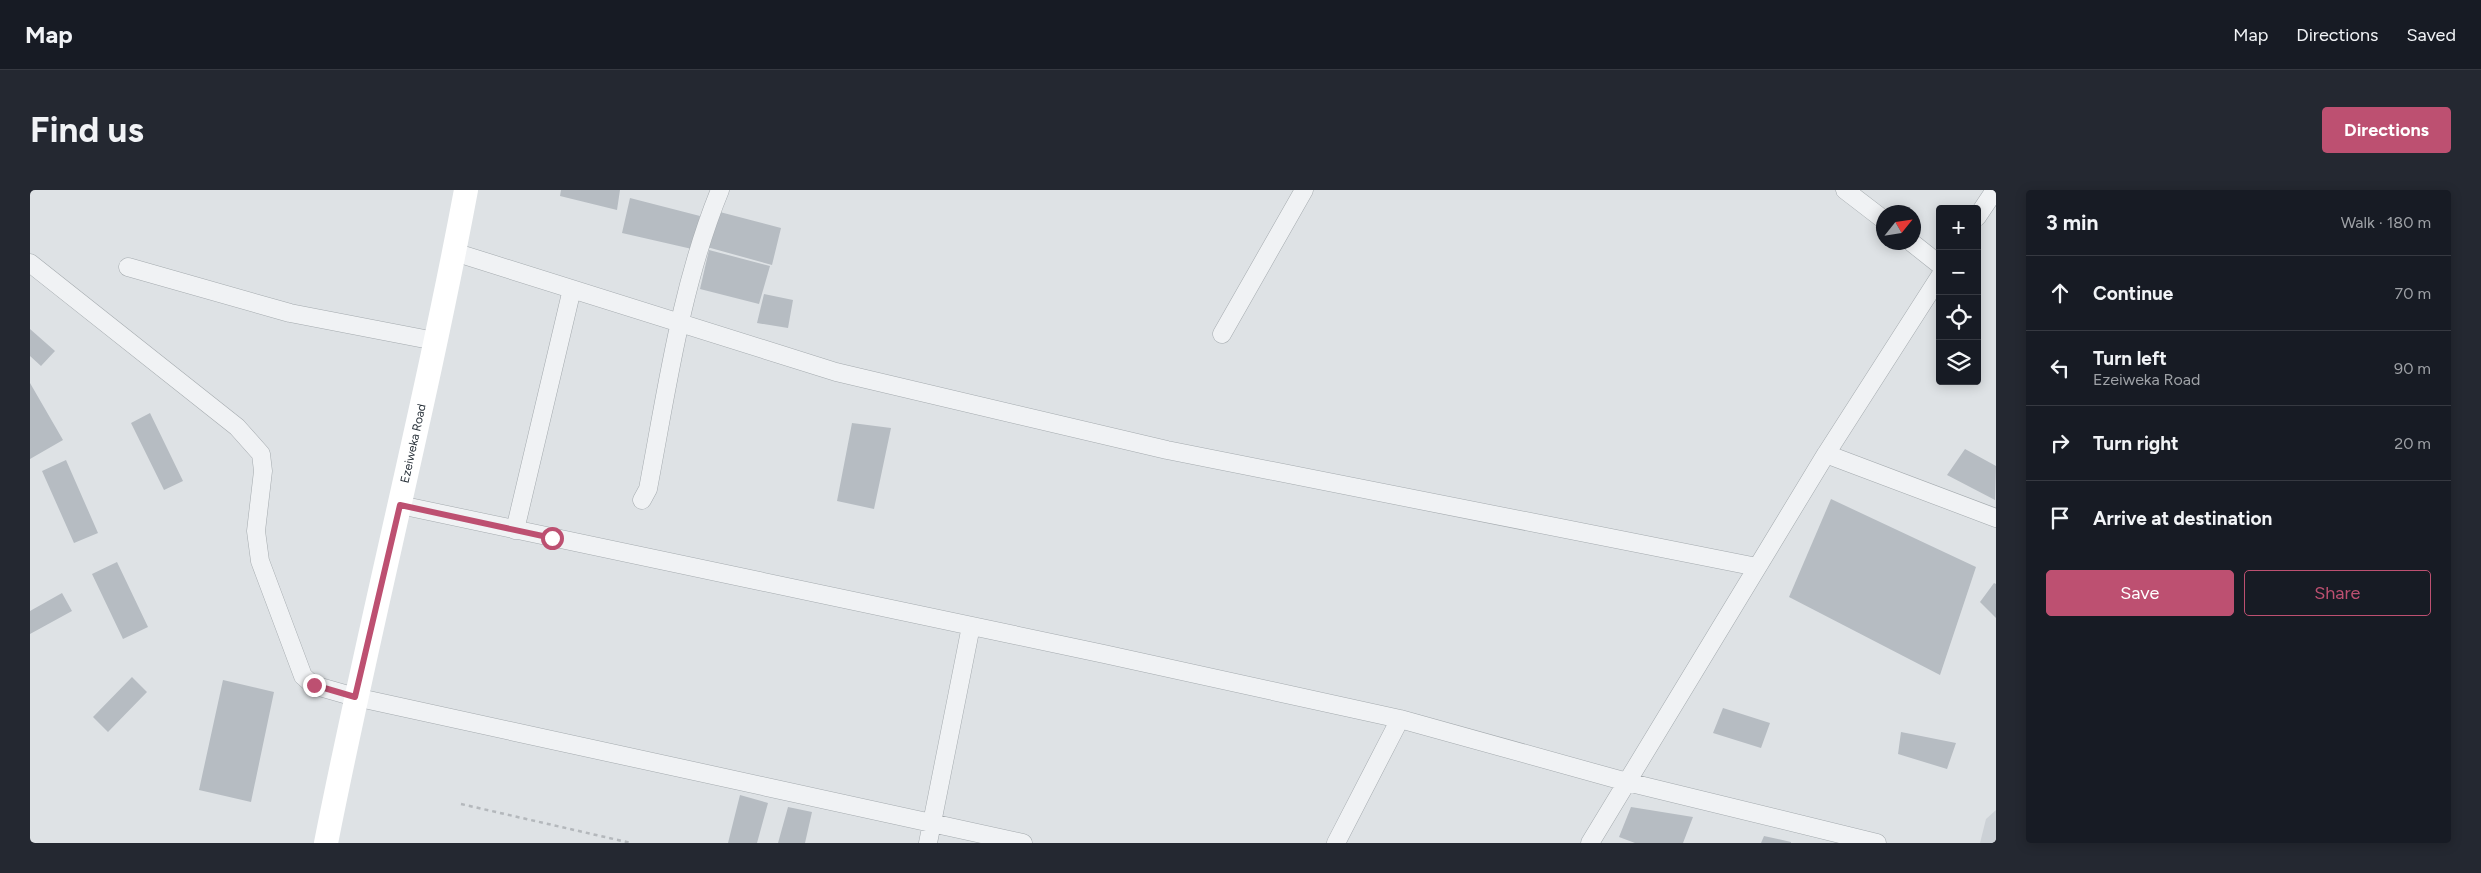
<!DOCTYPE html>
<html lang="en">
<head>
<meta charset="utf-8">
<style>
	:root { --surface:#171b24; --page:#242831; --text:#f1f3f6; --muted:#9ea1a6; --line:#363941; --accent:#bd5071 }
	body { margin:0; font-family:Figtree,sans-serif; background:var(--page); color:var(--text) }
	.controls { position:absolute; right:15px; top:15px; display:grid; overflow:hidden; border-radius:5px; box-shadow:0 2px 12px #0003 }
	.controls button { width:45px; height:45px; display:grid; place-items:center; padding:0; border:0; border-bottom:1px solid var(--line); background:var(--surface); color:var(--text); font:25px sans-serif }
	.compass { position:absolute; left:1846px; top:15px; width:45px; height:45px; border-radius:50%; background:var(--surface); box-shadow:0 2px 12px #0003; rotate:60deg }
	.stop { position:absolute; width:15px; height:15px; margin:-11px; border:4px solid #bd5071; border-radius:50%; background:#fff }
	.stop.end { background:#bd5071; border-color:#fff; box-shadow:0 1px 5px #0008 }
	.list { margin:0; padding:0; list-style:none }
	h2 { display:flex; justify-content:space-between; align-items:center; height:65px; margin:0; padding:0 20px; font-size:21px }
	h2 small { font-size:16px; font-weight:400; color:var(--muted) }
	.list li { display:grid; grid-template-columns:32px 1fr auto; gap:15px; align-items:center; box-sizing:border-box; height:75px; padding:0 20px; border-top:1px solid var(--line) }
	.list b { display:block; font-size:19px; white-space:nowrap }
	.list p { margin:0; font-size:16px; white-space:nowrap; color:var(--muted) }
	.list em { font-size:16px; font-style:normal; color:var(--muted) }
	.actions { display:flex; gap:10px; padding:15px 20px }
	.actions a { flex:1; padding:11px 0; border:1px solid var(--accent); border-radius:5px; text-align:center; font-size:18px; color:var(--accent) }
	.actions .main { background:var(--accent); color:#fff }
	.icon { flex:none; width:28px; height:28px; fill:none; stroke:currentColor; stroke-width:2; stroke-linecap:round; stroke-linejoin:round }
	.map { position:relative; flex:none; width:1966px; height:653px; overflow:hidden; border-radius:5px }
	header { display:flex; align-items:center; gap:30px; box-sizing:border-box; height:70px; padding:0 25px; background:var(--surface); border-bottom:1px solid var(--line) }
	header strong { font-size:24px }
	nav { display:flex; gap:28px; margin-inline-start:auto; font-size:18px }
	.intro { display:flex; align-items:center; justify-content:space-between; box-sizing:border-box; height:120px; padding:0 30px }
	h1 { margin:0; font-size:35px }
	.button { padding:12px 22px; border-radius:5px; background:var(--accent); color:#fff; font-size:18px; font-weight:700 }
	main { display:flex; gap:30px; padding:0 30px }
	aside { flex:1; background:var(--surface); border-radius:5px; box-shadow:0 2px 12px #0003 }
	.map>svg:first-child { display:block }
</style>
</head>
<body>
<header>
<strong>Map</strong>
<nav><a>Map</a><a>Directions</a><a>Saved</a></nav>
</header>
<div class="intro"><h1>Find us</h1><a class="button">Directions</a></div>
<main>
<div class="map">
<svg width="1966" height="653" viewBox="0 0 1966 653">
	<rect width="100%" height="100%" fill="#dee2e5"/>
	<path fill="#ccd1d6" d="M 1966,620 L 1966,653 L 1950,653 L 1956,629 Z"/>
	<path fill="#b6bcc2" d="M 531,0 L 590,0 L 587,20 L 530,6 Z
		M 600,8 L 670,26 L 662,59 L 592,43 Z
		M 686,21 L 751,38 L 742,75 L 677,57 Z
		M 679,60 L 740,76 L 729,114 L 670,99 Z
		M 734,104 L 763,110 L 758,138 L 727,133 Z
		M 0,139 L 25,161 L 11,176 L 0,166 Z
		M 0,193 L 33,250 L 0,269 Z
		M 120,223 L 153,291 L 134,300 L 101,233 Z
		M 822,233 L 861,238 L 844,319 L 807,311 Z
		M 1935,259 L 1966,276 L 1965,310 L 1917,285 Z
		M 36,270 L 68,343 L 44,353 L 12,281 Z
		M 1801,309 L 1946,377 L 1910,485 L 1759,407 Z
		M 87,372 L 118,437 L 93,449 L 62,384 Z
		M 1964,393 L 1966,394 L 1966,428 L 1950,412 Z
		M 32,403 L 42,421 L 0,444 L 0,421 Z
		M 102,487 L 117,502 L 78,542 L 63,527 Z
		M 193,490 L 244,502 L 221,612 L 169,600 Z
		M 1693,518 L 1740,533 L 1731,558 L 1683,543 Z
		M 1871,542 L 1926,553 L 1917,579 L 1868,564 Z
		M 710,605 L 738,613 L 727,653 L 698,653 Z
		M 758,617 L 782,622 L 775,653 L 748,653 Z
		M 1601,617 L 1663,627 L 1653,653 L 1605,653 L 1589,647 Z
		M 1734,646 L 1761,652 L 1761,653 L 1731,653 Z"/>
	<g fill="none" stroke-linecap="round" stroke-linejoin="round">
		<defs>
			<path id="street" d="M 1815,0 L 1854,30
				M 1947,27 L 1965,0
				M 1881,52 L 1910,75
				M 424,62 L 806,182 L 1137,260 L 1727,377
				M 0,73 L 207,237 L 231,264 L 233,281 L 226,341 L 230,371 L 273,486 L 283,495 L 325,507 L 993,653
				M 98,77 L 260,123 L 405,151
				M 1192,144 L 1274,0
				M 1796,264 L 1966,328
				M 612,310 L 618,299 C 637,199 651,95 690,0
				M 370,315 L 1074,464 L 1370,529 L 1597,592 L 1847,653
				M 485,340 L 542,99
				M 898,653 L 941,436
				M 1306,653 L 1370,529
				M 1560,653 L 1796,264 L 1910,86"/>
		</defs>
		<use href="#street" stroke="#a4aaae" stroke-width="19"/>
		<path stroke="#b4b8bc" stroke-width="2.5" stroke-dasharray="4 4" stroke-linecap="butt" d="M 431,614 L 601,653"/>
		<use href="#street" stroke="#f0f2f4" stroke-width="18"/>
		<path stroke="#fff" stroke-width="24" id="s1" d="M 296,653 C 339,435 395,219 436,0"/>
	</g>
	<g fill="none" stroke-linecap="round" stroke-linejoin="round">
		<path stroke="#bd5071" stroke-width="6" d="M 284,495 L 325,507 L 370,315 L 522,348"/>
	</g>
	<g text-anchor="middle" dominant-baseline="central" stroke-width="4" stroke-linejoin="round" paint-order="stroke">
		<g font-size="12" fill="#29323a" stroke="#edf1f3">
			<text stroke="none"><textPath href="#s1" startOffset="409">Ezeiweka Road</textPath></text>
		</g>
	</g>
</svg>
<div class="controls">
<button>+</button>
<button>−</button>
<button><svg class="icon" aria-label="locate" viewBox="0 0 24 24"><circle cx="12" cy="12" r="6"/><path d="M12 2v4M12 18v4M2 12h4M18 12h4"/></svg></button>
<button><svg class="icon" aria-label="layers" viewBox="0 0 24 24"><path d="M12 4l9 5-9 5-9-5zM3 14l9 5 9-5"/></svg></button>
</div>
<svg class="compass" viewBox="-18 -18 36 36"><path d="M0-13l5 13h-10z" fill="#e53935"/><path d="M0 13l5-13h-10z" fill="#9ea1a6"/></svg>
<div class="stop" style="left:522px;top:348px"></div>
<div class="stop end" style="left:284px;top:495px"></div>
</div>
<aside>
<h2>3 min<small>Walk · 180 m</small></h2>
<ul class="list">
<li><svg class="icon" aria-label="ahead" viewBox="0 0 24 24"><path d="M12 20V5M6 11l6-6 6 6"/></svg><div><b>Continue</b></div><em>70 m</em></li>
<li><svg class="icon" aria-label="left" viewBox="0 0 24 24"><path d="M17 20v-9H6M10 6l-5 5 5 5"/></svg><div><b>Turn left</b><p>Ezeiweka Road</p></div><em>90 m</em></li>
<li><svg class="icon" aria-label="right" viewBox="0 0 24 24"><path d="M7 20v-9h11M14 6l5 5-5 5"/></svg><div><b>Turn right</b></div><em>20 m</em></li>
<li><svg class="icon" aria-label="arrive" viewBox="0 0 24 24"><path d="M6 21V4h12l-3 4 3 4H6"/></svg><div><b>Arrive at destination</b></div></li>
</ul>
<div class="actions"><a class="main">Save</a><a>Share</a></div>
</aside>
</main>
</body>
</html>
